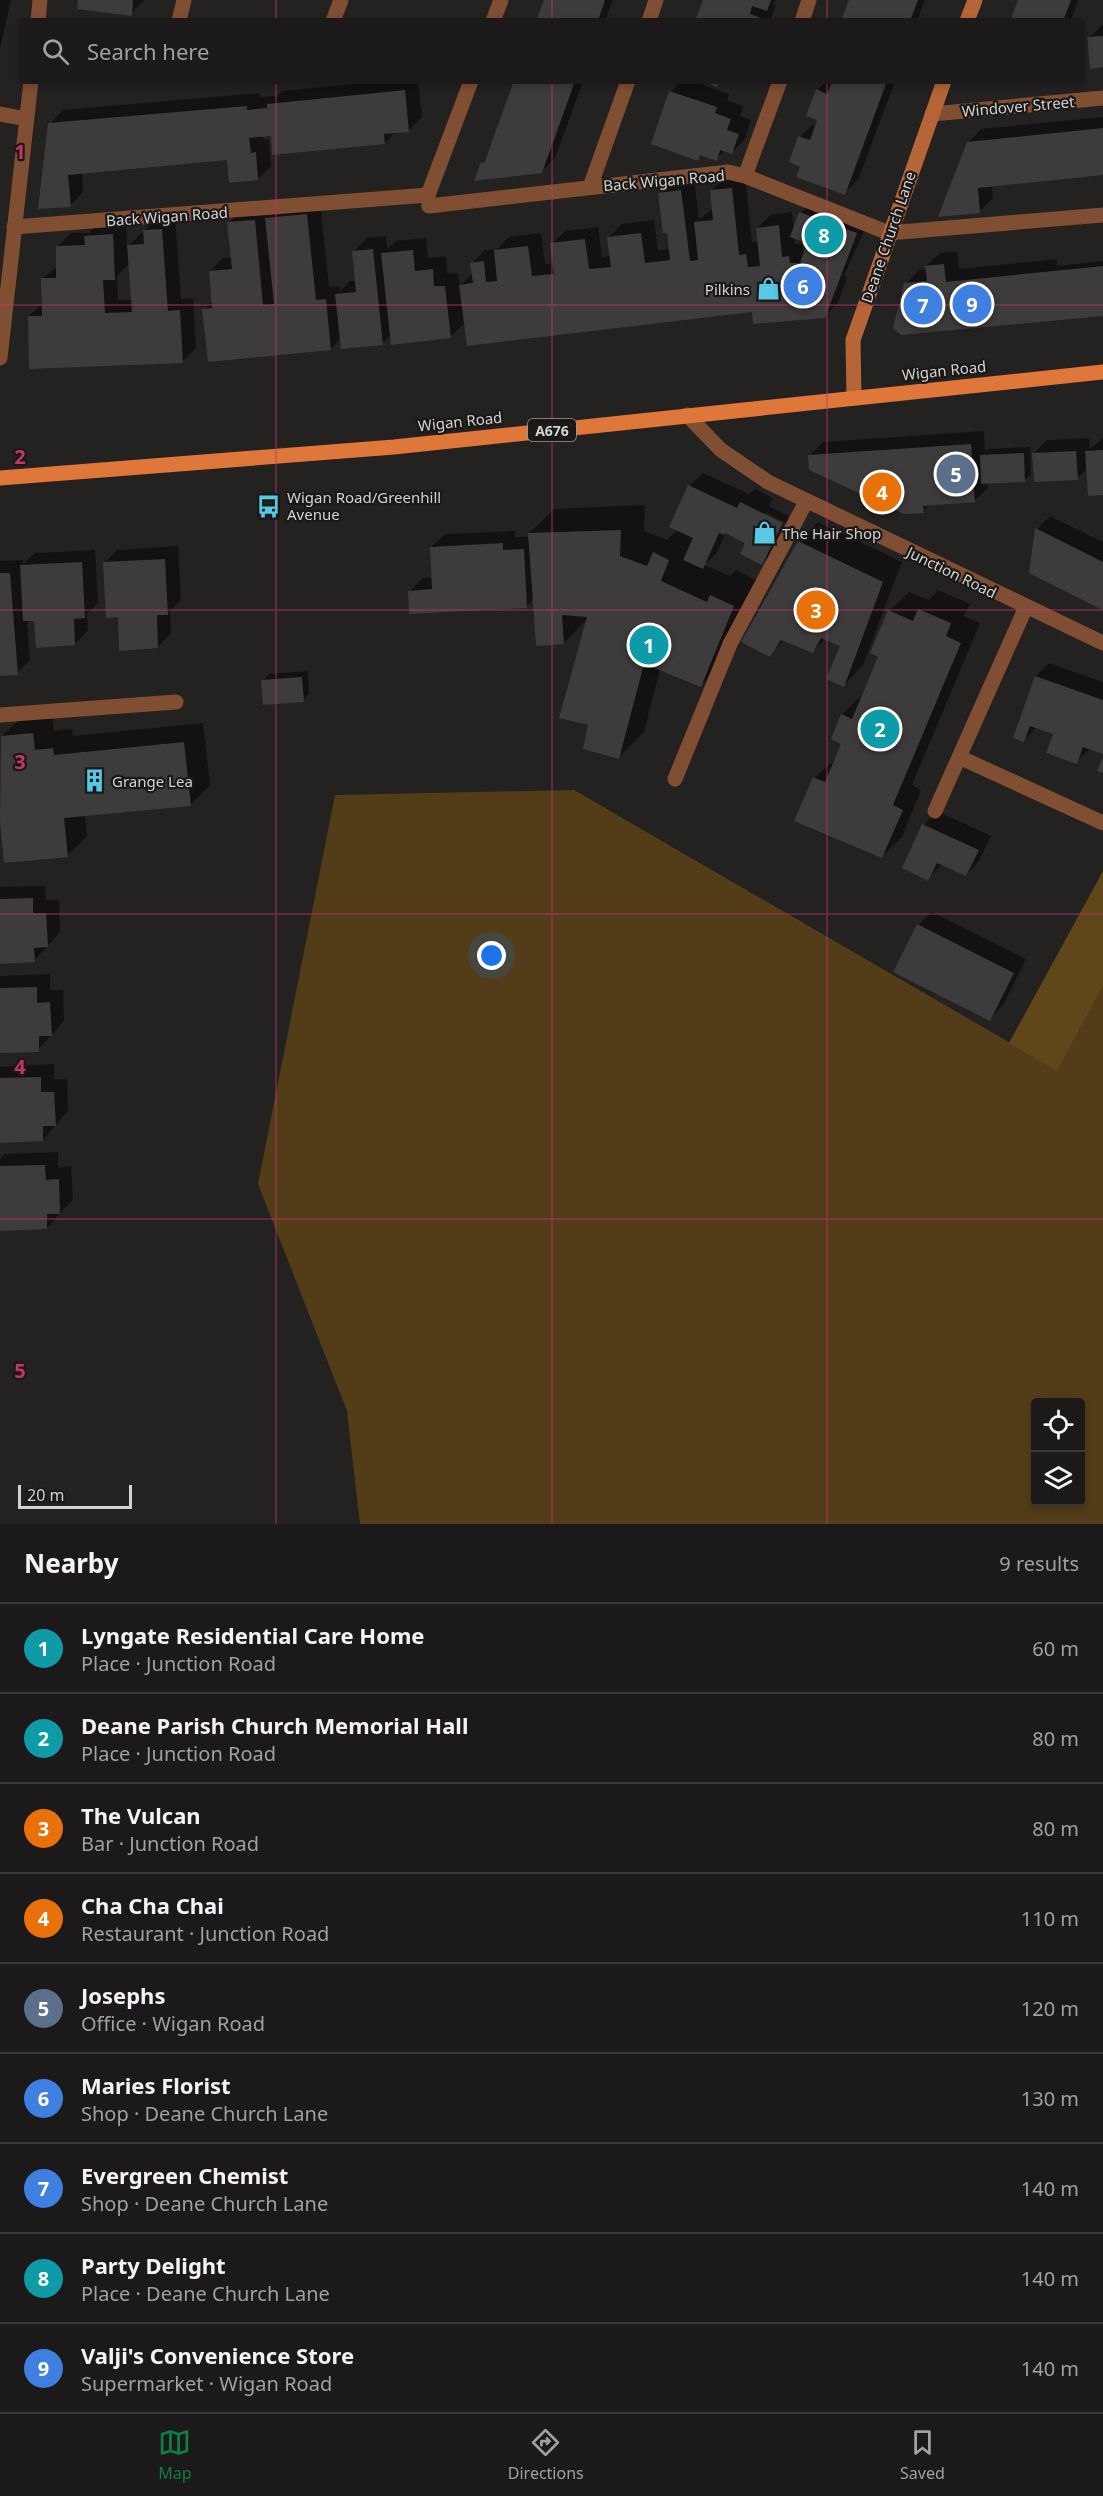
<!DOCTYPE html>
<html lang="en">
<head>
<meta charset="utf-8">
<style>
	:root { --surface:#1b1919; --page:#282626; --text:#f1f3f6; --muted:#a0a0a2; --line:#393838; --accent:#0b8043 }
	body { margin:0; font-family:"Noto Sans",sans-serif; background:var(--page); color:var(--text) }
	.controls { position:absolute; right:18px; bottom:18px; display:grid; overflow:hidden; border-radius:6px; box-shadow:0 3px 9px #0003 }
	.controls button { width:54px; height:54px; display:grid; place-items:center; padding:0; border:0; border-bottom:2px solid var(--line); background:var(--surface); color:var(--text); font:30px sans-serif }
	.scale { position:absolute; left:18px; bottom:15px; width:114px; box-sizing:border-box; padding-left:6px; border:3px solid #d3d1d1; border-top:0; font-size:16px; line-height:21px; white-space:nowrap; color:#d3d1d1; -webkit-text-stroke:4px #1b1818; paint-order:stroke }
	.you { position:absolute; left:492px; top:956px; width:21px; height:21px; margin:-15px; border:4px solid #fff; border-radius:50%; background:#1a73e8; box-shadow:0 0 0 9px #1a73e833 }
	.badge { display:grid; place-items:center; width:39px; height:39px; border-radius:50%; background:var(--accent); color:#fff; font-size:20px; font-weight:700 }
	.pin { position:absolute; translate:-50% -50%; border:3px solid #fff; box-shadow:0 2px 6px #0006 }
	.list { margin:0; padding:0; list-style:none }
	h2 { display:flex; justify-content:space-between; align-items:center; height:78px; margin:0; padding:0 24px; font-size:26px }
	h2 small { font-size:20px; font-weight:400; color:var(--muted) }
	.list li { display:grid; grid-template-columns:39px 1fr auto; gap:18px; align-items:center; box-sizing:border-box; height:90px; padding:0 24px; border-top:2px solid var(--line) }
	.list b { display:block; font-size:22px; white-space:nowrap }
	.list p { margin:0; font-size:20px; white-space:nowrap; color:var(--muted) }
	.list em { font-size:20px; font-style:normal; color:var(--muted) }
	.icon { flex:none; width:33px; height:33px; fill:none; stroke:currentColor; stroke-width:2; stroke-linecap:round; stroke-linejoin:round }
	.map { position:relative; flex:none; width:1103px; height:1524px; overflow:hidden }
	.search { position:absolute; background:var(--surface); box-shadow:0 3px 9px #0003; left:18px; right:18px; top:18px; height:66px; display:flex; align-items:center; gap:15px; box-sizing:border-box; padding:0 21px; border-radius:6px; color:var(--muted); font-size:22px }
	.sheet { height:888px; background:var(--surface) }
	nav { display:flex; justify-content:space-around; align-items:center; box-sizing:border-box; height:84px; border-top:2px solid var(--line); background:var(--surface); font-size:16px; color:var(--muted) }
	nav a { display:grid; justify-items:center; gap:3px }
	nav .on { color:var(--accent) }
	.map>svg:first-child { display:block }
</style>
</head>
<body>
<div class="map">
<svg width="1103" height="1524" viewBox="0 0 1103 1524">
	<rect width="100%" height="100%" fill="#242121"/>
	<path fill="#523d18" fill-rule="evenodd" d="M 574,790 L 1057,1070 L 1103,986 L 1103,1524 L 360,1524 L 347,1411 L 258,1184 L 335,795 ZM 1036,1402 L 1080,1402 L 1080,1502 L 1036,1502 Z"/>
	<path fill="#5f471a" d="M 1103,871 L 1103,986 L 1057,1071 L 1009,1043 Z"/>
	<path fill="#0007" fill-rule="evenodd" d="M 0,0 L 11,0 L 0,49 Z
		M 80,0 L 144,0 L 131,14 Z
		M 546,0 L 613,0 L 605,21 L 538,21 Z
		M 704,0 L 776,0 L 772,4 L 776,5 L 770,21 L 697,21 Z
		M 851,0 L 925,0 L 917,21 L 843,21 Z
		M 1019,0 L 1078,0 L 1071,21 L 1012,21 Z
		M 1102,25 L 1103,25 L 1103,66 L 1089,38 Z
		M 382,81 L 418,81 L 422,117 L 409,130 L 396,131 L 385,143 L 263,136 L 264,140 L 269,140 L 271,166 L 258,179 L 229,159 L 82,172 L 83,192 L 70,206 L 50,124 L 63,110 L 259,93 L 260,97 L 277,96 L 282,91 Z
		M 516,81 L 583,81 L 555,158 L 541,172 L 477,179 Z
		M 681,81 L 692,81 L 729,94 L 727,100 L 743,106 L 740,116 L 751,120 L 745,139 L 731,153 L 725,150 L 716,159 L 703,154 L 698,159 L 671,92 Z
		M 826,81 L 895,81 L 858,180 L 844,193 L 802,166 L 800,137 L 813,124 L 817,125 L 819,119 L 817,90 Z
		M 1103,117 L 1103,174 L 992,186 L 993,198 L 980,211 L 968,143 L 981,129 Z
		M 745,175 L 752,242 L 759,242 L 757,228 L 771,215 L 792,212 L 794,231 L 801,213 L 814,199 L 869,220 L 844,276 L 847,277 L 838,303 L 824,316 L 753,311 L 466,322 L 450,337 L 391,335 L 382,343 L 341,338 L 331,349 L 204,310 L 213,301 L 210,271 L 223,258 L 232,257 L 229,223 L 242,209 L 268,207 L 269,217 L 280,205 L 320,202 L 329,287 L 339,286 L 340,291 L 350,281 L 357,281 L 354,251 L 367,238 L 386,236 L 387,249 L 396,241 L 426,238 L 428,258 L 446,256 L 447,274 L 458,273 L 460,286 L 473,273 L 472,263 L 485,250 L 497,249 L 509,237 L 541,233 L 545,264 L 554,263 L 552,244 L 565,231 L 598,227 L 602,257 L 611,256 L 609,237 L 622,224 L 654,220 L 658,250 L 671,249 L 660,194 L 673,180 L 694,178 L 699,219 L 713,209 L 711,191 L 725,177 ZM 794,237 L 808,243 L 806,250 L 803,251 L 802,244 L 795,244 Z
		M 175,216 L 181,299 L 193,298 L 196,348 L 183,361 L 29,316 L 43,303 L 42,279 L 58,266 L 57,247 L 71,233 L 89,233 L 99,223 L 126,221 L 127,247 L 158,217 ZM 130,263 L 133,300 L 118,300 L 117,276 Z
		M 957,251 L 959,269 L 1057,259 L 1057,266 L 1103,261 L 1103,314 L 906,284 L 919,270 L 927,269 L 926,266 L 940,253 Z
		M 984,431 L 985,452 L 988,449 L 1030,447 L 1031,474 L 1024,481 L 987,482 L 988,488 L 974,501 L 930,504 L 923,511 L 810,455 L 823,442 Z
		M 1089,438 L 1090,449 L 1103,438 L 1103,494 L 1088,468 L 1077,478 L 1034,453 L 1047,440 Z
		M 703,473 L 749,494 L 755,489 L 773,498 L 769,506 L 789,516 L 786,523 L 765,512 L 765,516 L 784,525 L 768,557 L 762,563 L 747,542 L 725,534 L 716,554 L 704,565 L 730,576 L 736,570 L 758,581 L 726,661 L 701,685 L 660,669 L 644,732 L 619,757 L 590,724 L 589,617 L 564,643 L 534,599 L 526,607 L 410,591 L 423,578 L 433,577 L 431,547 L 445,534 L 515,531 L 515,537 L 529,537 L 529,533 L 554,509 L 645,505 L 644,531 L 667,540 L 678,529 L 689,486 Z
		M 1050,516 L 1103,542 L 1103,608 L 1030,572 L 1037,529 Z
		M 818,522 L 902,562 L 863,665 L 844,685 L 842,645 L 826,638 L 812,652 L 784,640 L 770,655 L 799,542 Z
		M 178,546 L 181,600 L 170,611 L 171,633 L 158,647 L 119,616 L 104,563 L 117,550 Z
		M 95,550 L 98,603 L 87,614 L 88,630 L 75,644 L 36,619 L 27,619 L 30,660 L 17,673 L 0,674 L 0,561 L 23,560 L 23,564 L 35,553 Z
		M 938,590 L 970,604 L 964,616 L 980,623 L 912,785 L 921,790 L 902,837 L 882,856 L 814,778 L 836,759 L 843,743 L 842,715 L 862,695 L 880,656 L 889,611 L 909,592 L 929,600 Z
		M 1049,663 L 1103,682 L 1103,753 L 1090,748 L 1076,762 L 1055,734 L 1037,727 L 1024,740 L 1015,737 L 1036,676 Z
		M 308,671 L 309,694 L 303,700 L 263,681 L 269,674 Z
		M 52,714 L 54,731 L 72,729 L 73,736 L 203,723 L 210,785 L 190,805 L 85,815 L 87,836 L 67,856 L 6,861 L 0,806 L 2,736 L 22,717 Z
		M 937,811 L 991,836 L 979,861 L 966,875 L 942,864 L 928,879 L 904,868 L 924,825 Z
		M 45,886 L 46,900 L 59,900 L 60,932 L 34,961 L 0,962 L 0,887 Z
		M 932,912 L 1026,959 L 1003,1005 L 990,1019 L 918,925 Z
		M 50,974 L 50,990 L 63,990 L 64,1021 L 38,1050 L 0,1052 L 0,976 Z
		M 54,1064 L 54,1079 L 67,1079 L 68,1111 L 43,1140 L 0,1141 L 0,1067 Z
		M 58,1152 L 58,1168 L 71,1166 L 73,1199 L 47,1228 L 0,1229 L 0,1159 L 5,1154 Z"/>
	<path fill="#3e3b3d" d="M 78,0 L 133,0 L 132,16 L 77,9 Z
		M 544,0 L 605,0 L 598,21 L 536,21 Z
		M 703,0 L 771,0 L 767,11 L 752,6 L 750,14 L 764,19 L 763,21 L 695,21 Z
		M 849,0 L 918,0 L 910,21 L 841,21 Z
		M 1018,0 L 1071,0 L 1063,21 L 1010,21 Z
		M 1103,36 L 1103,67 L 1090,69 L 1087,37 Z
		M 514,81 L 575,81 L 542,173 L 474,181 L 481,162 L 484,163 Z
		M 702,81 L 719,81 L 717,87 Z
		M 832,81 L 887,81 L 845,195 L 796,177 L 800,167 L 789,162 L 798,136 L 810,140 L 817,120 L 806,116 L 816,89 L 827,94 Z
		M 405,90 L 409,132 L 384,134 L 385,144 L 272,155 L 271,136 L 249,138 L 251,153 L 256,152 L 258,180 L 229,183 L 227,160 L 68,175 L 71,207 L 38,209 L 48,123 L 247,106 L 247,110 L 267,108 L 267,104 Z
		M 669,91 L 717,107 L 715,113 L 731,119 L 727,130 L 739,134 L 732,154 L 720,150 L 717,161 L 700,155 L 698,161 L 651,144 Z
		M 1103,128 L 1103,175 L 978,188 L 980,213 L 938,217 L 967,142 Z
		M 732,188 L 739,255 L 746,254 L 748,267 L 760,266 L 756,228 L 779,225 L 782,257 L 789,256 L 790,263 L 800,263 L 807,243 L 790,237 L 799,212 L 857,233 L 825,318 L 753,324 L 752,312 L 467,346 L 459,285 L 473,283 L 470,263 L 484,261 L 486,282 L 497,281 L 494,250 L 528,246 L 532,276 L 554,274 L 550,243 L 585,239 L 589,269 L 611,267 L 607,237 L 641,233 L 645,263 L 670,260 L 667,233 L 663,233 L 658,193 L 681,190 L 690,261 L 698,260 L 694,222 L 713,220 L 710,190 Z
		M 307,214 L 316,300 L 326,299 L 331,350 L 208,362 L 202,309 L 212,308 L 209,271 L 232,269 L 227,222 L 255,220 L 263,305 L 274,304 L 265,218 Z
		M 162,229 L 168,311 L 180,310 L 183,363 L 29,369 L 28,316 L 42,316 L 41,278 L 56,278 L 56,246 L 85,245 L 84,236 L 113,234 L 115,280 L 103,280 L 105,313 L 132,312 L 127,245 L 144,244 L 143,230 Z
		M 373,249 L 383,345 L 341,349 L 335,294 L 356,292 L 352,251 Z
		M 413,250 L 415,271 L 433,269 L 434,286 L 445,286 L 451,338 L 391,345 L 381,253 Z
		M 944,264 L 946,282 L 1103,266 L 1103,316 L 901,335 L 893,328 L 904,283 L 927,281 L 925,266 Z
		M 971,444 L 975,502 L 923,506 L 924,513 L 904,514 L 809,470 L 808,455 Z
		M 1103,450 L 1103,495 L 1088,496 L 1085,451 Z
		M 1076,451 L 1078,480 L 1034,482 L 1032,453 Z
		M 1024,453 L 1025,482 L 981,484 L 980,455 Z
		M 688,485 L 737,508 L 740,502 L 783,523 L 762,565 L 740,554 L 745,543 L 725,533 L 724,535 L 719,533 L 703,569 L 683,560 L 693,538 L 669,527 Z
		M 1035,528 L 1103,562 L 1103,610 L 1029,573 Z
		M 621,530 L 620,556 L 647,566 L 653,552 L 669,560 L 661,581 L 707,602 L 710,595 L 734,606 L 701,687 L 644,664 L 619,759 L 583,749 L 588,725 L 559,718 L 587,617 L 562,615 L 564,644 L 536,646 L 528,533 Z
		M 798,541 L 883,582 L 844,687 L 826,679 L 840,646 L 821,638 L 813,653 L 781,640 L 770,657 L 741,642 Z
		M 503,543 L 503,550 L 524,549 L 527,608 L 409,614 L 408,591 L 432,589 L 430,547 Z
		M 165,559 L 168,615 L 157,615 L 158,648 L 119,651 L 118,617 L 106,618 L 103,562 Z
		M 82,562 L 85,618 L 74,619 L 75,645 L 36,648 L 34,621 L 23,621 L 20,565 Z
		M 0,573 L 10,573 L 18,675 L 0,676 Z
		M 918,609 L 951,623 L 946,636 L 961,643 L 893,805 L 903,810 L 882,858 L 794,821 L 813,777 L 825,782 L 841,744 L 831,739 L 841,714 L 852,719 L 878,657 L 870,653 L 888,610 L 913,621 Z
		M 1035,676 L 1103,700 L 1103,754 L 1083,747 L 1077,764 L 1046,753 L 1053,734 L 1030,726 L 1024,742 L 1013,738 Z
		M 302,677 L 304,702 L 263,705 L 261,680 Z
		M 33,733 L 35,750 L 53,748 L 54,755 L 184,742 L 191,806 L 64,818 L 68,857 L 4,863 L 0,821 L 1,736 Z
		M 1103,757 L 1103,773 L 1097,771 Z
		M 922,824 L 979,850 L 966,876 L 937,863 L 928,881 L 902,868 Z
		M 33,898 L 33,913 L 46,913 L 48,947 L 34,948 L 35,962 L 0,964 L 0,899 Z
		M 917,924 L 1014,973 L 990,1021 L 893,972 Z
		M 37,987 L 37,1003 L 50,1002 L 52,1036 L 39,1036 L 39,1052 L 0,1053 L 0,988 Z
		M 41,1077 L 41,1092 L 54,1092 L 56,1126 L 43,1126 L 43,1141 L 0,1143 L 0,1078 Z
		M 45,1165 L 46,1180 L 59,1179 L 60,1214 L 47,1214 L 47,1229 L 0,1231 L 0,1166 Z"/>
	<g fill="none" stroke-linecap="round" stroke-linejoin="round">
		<path stroke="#804e33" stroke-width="15" d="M 179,21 L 184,0
			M 493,21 L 501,0
			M 802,21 L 809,0
			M 471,81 L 428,195 L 429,206 L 728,172 L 745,176 L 889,233 L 1103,215
			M 745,176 L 780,81
			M 14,227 L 428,195
			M 0,715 L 176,702
			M 959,757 L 1103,823
			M 675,779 L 730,644 L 806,502
			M 935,811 L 1026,607"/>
		<path stroke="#804e33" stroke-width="15" d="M 38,21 L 40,0
			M 333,21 L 341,0
			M 649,21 L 656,0
			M 0,114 L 27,119
			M 932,114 L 1103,98
			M 590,187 L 628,81
			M 0,358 L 31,81
			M 687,415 L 721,450 L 768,482 L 1103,643"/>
		<path stroke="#b56538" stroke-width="15" d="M 967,21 L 975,0
			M 854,397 L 853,340 L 944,81"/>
		<path stroke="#df763a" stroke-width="15" d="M 0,478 L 394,447 L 1103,372"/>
	</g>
	<path fill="none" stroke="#c5346d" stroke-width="1.5" stroke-opacity="0.55" d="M 276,0 L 276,21M 552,0 L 552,21M 827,0 L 827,21M 276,81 L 276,1524M 552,81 L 552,1524M 827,81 L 827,1524M 0,305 L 1103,305M 0,610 L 1103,610M 0,914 L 1103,914M 0,1219 L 1103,1219"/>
	<defs>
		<symbol id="shop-bare" viewBox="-9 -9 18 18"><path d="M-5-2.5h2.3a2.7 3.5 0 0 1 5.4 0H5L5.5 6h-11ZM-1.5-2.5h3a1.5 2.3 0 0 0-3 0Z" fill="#57c9e3" stroke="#1b1818" stroke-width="2.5" paint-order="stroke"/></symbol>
		<symbol id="bus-bare" viewBox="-9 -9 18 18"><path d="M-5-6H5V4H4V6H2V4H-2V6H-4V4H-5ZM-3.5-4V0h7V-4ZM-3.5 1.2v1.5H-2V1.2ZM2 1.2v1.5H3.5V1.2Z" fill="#57c9e3" stroke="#1b1818" stroke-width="2.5" paint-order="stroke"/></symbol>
		<symbol id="building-bare" viewBox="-9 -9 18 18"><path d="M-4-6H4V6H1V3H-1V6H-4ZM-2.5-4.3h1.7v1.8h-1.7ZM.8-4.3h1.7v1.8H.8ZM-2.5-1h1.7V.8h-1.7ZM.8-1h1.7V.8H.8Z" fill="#57c9e3" stroke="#1b1818" stroke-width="2.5" paint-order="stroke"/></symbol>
	</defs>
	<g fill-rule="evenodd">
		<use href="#shop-bare" x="752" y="272" width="33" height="33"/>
		<use href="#bus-bare" x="252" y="490" width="33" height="33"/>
		<use href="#shop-bare" x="748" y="516" width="33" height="33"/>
		<use href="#building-bare" x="78" y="764" width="33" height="33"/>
	</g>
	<g text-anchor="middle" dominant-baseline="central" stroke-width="4.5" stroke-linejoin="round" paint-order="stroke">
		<rect fill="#1b1818" stroke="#9c9a9a" stroke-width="1.5" x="528" y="419" width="48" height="22" rx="4.5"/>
		<g font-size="14" font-weight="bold" fill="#d3d1d1">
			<text x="552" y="430">A676</text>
		</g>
		<g font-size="15" fill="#d3d1d1" stroke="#1b1818">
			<text transform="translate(1018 106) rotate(-5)">Windover Street</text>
			<text transform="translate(664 180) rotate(-5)">Back Wigan Road</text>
			<text transform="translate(167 216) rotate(-4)">Back Wigan Road</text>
			<text transform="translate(888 237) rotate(-71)">Deane Church Lane</text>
			<text transform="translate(944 370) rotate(-6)">Wigan Road</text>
			<text transform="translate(460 421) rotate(-6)">Wigan Road</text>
			<text transform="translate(952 572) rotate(26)">Junction Road</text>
		</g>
		<g font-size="15" fill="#d3d1d1" stroke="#1b1818" text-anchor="start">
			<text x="750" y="289" text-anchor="end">Pilkins</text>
			<text x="287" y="497">Wigan Road/Greenhill<tspan x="287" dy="17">Avenue</tspan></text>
			<text x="782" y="533">The Hair Shop</text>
			<text x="112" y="781">Grange Lea</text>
		</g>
	</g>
	<g font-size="20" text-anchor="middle" font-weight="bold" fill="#c5346d" stroke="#1b1818" stroke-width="4.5" stroke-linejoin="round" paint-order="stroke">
		<text x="20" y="159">1</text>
		<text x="20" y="464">2</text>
		<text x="20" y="769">3</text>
		<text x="20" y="1074">4</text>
		<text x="20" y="1378">5</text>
	</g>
</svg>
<div class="controls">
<button><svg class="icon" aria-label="locate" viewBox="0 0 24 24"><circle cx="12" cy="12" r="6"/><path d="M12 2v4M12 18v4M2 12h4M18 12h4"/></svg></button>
<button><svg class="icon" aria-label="layers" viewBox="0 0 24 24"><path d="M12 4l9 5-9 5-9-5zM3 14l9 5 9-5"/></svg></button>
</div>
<div class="scale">20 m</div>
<div class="you"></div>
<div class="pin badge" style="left:649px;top:645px;background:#0f9aa8">1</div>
<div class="pin badge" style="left:880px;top:729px;background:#0f9aa8">2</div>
<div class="pin badge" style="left:816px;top:610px;background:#e8710a">3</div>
<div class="pin badge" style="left:882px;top:492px;background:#e8710a">4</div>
<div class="pin badge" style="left:956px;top:474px;background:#5c6f8a">5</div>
<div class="pin badge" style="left:803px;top:286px;background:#3f7fe0">6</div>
<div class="pin badge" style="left:923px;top:305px;background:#3f7fe0">7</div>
<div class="pin badge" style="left:824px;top:235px;background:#0f9aa8">8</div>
<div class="pin badge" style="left:972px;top:304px;background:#3f7fe0">9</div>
<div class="search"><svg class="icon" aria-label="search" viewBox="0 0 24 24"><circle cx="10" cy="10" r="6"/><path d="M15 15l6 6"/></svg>Search here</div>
</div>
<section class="sheet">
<h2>Nearby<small>9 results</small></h2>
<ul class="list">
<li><span class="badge" style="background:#0f9aa8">1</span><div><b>Lyngate Residential Care Home</b><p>Place · Junction Road</p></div><em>60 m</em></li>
<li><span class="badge" style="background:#0f9aa8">2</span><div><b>Deane Parish Church Memorial Hall</b><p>Place · Junction Road</p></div><em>80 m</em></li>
<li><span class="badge" style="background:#e8710a">3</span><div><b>The Vulcan</b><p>Bar · Junction Road</p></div><em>80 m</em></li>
<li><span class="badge" style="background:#e8710a">4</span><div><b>Cha Cha Chai</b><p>Restaurant · Junction Road</p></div><em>110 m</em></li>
<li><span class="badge" style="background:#5c6f8a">5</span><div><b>Josephs</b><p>Office · Wigan Road</p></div><em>120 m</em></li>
<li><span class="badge" style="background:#3f7fe0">6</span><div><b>Maries Florist</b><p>Shop · Deane Church Lane</p></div><em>130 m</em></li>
<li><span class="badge" style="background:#3f7fe0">7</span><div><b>Evergreen Chemist</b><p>Shop · Deane Church Lane</p></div><em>140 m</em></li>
<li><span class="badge" style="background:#0f9aa8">8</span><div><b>Party Delight</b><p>Place · Deane Church Lane</p></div><em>140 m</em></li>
<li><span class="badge" style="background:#3f7fe0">9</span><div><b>Valji's Convenience Store</b><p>Supermarket · Wigan Road</p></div><em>140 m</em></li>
</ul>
</section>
<nav>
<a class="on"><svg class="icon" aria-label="map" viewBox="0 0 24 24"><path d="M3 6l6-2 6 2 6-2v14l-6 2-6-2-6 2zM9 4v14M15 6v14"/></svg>Map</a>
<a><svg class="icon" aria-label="directions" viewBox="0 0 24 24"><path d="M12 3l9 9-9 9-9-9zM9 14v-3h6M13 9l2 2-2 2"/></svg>Directions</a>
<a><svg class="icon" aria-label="saved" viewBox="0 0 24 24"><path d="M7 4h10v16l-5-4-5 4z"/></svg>Saved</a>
</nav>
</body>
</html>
